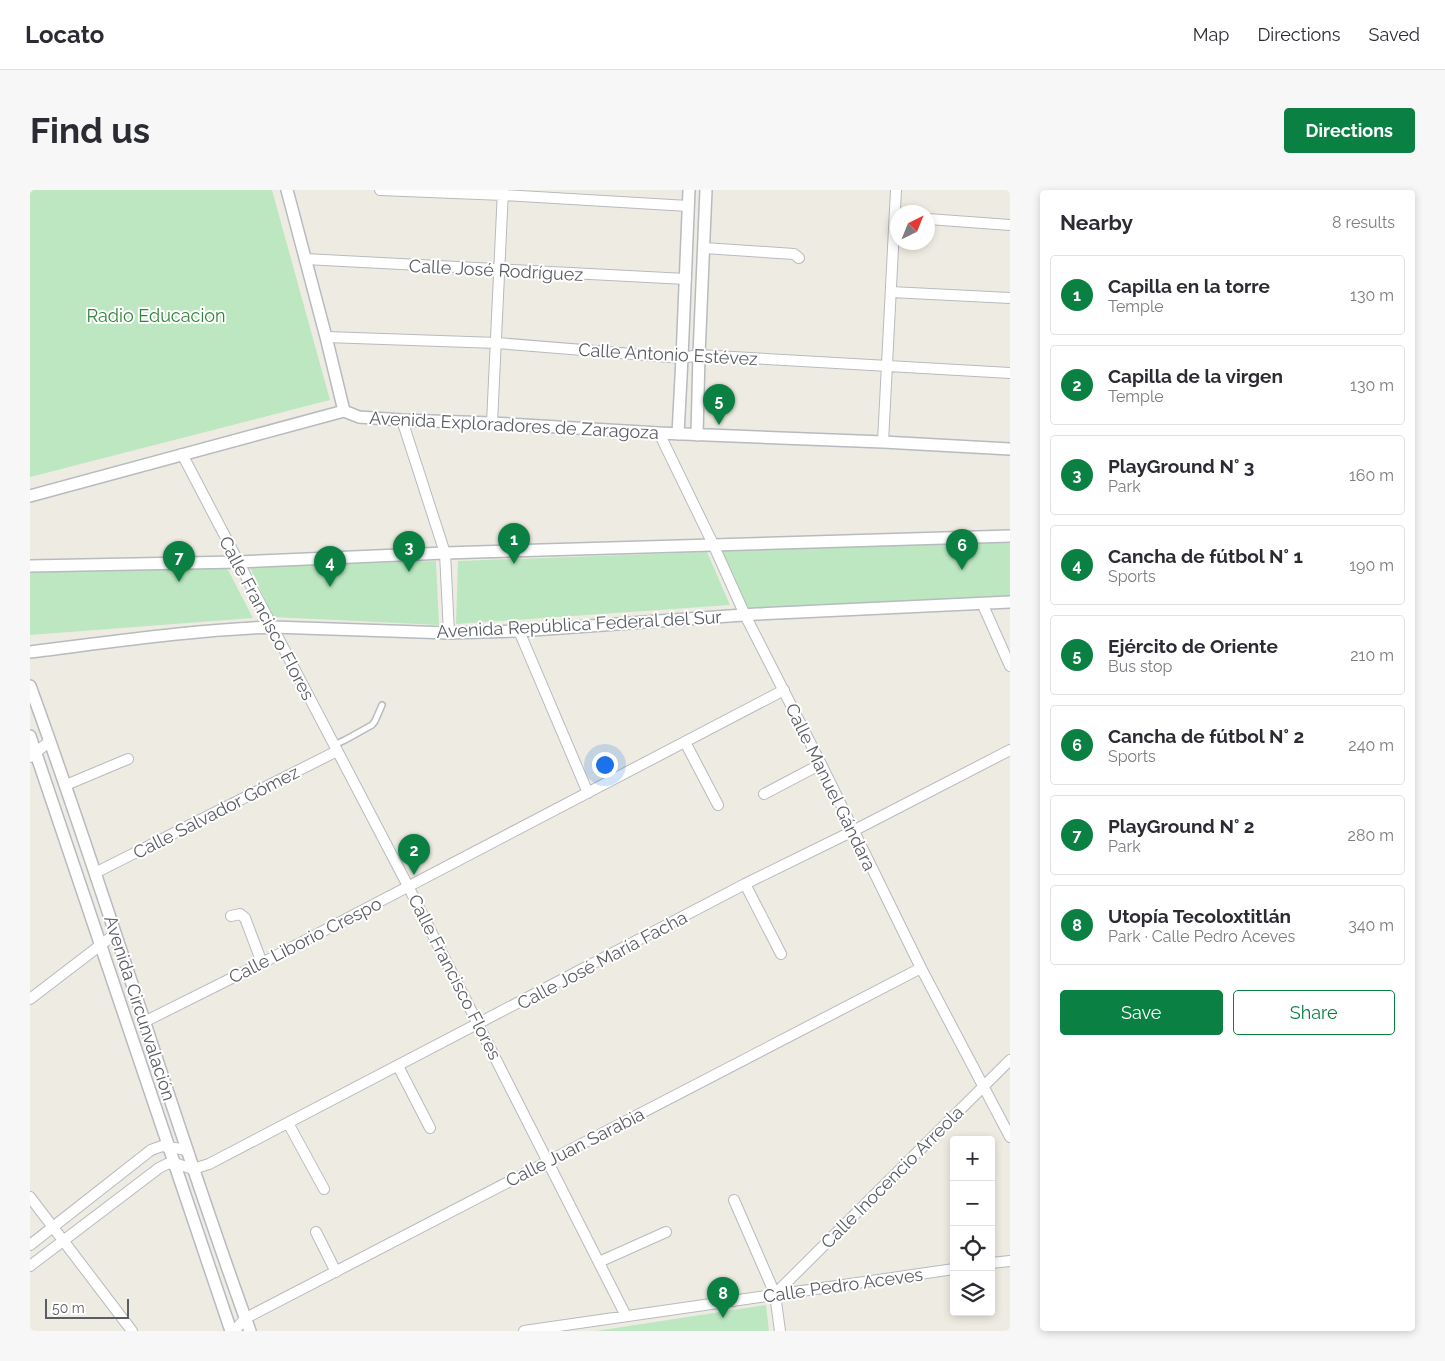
<!DOCTYPE html>
<html lang="en">
<head>
<meta charset="utf-8">
<style>
	:root { --surface:#fff; --page:#f7f7f7; --text:#2b2b33; --muted:#7c7c81; --line:#e1e1e2; --accent:#0b8043 }
	body { margin:0; font-family:Raleway,sans-serif; background:var(--page); color:var(--text) }
	.controls { position:absolute; right:15px; bottom:15px; display:grid; overflow:hidden; border-radius:5px; box-shadow:0 2px 8px #0003 }
	.controls button { width:45px; height:45px; display:grid; place-items:center; padding:0; border:0; border-bottom:1px solid var(--line); background:var(--surface); color:var(--text); font:25px sans-serif }
	.compass { position:absolute; left:860px; top:15px; width:45px; height:45px; border-radius:50%; background:var(--surface); box-shadow:0 2px 8px #0003; rotate:43deg }
	.scale { position:absolute; left:15px; bottom:12px; width:84px; box-sizing:border-box; padding-left:5px; border:2px solid #5a5e64; border-top:0; font-size:14px; line-height:18px; white-space:nowrap; color:#5a5e64; -webkit-text-stroke:4px #fff; paint-order:stroke }
	.you { position:absolute; left:574px; top:574px; width:18px; height:18px; margin:-12px; border:4px solid #fff; border-radius:50%; background:#1a73e8; box-shadow:0 0 0 8px #1a73e833 }
	.badge { display:grid; place-items:center; width:32px; height:32px; border-radius:50%; background:var(--accent); color:#fff; font-size:16px; font-weight:700 }
	.pin { position:absolute; translate:-50% -41px; filter:drop-shadow(0 1px 2px #0008) }
	.pin::after { content:''; position:absolute; top:26px; width:18px; height:15px; background:inherit; clip-path:polygon(0 0,100% 0,50% 100%) }
	.list { margin:0; padding:0; list-style:none }
	h2 { display:flex; justify-content:space-between; align-items:center; height:65px; margin:0; padding:0 20px; font-size:21px }
	h2 small { font-size:16px; font-weight:400; color:var(--muted) }
	.list li { display:grid; grid-template-columns:32px 1fr auto; gap:15px; align-items:center; box-sizing:border-box; height:80px; margin:0 10px 10px; padding:0 10px; border:1px solid var(--line); border-radius:5px }
	.list b { display:block; font-size:19px; white-space:nowrap }
	.list p { margin:0; font-size:16px; white-space:nowrap; color:var(--muted) }
	.list em { font-size:16px; font-style:normal; color:var(--muted) }
	.actions { display:flex; gap:10px; padding:15px 20px }
	.actions a { flex:1; padding:11px 0; border:1px solid var(--accent); border-radius:5px; text-align:center; font-size:18px; color:var(--accent) }
	.actions .main { background:var(--accent); color:#fff }
	.icon { flex:none; width:28px; height:28px; fill:none; stroke:currentColor; stroke-width:2; stroke-linecap:round; stroke-linejoin:round }
	.map { position:relative; flex:none; width:980px; height:1141px; overflow:hidden; border-radius:5px }
	header { display:flex; align-items:center; gap:30px; box-sizing:border-box; height:70px; padding:0 25px; background:var(--surface); border-bottom:1px solid var(--line) }
	header strong { font-size:24px }
	nav { display:flex; gap:28px; margin-inline-start:auto; font-size:18px }
	.intro { display:flex; align-items:center; justify-content:space-between; box-sizing:border-box; height:120px; padding:0 30px }
	h1 { margin:0; font-size:35px }
	.button { padding:12px 22px; border-radius:5px; background:var(--accent); color:#fff; font-size:18px; font-weight:700 }
	main { display:flex; gap:30px; padding:0 30px }
	aside { flex:1; background:var(--surface); border-radius:5px; box-shadow:0 2px 8px #0003 }
	.map>svg:first-child { display:block }
</style>
</head>
<body>
<header>
<strong>Locato</strong>
<nav><a>Map</a><a>Directions</a><a>Saved</a></nav>
</header>
<div class="intro"><h1>Find us</h1><a class="button">Directions</a></div>
<main>
<div class="map">
<svg width="980" height="1141" viewBox="0 0 980 1141">
	<rect width="100%" height="100%" fill="#eeece2"/>
	<path fill="#bde7c0" d="M 0,0 L 242,0 L 300,210 L 0,287 Z
		M 980,351 L 980,408 L 715,418 L 691,360 Z
		M 677,362 L 700,415 L 426,434 L 428,371 Z
		M 406,371 L 409,435 L 243,427 L 218,373 L 287,374 Z
		M 196,376 L 223,428 L 0,445 L 0,380 Z
		M 736,1115 L 739,1141 L 566,1141 Z"/>
	<g fill="none" stroke-linecap="round" stroke-linejoin="round">
		<defs>
			<path id="service" d="M 304,555 L 315,550 L 342,535 L 345,531 L 352,515"/>
			<path id="minor" d="M 350,0 L 473,5 L 658,16
				M 898,29 L 980,35
				M 674,58 L 764,64 L 769,68
				M 275,69 L 656,89
				M 861,102 L 980,108
				M 296,147 L 467,153 L 652,168 L 669,165 L 980,183
				M 372,230 L 415,363 L 419,443
				M 462,233 L 473,0
				M 629,243 L 683,354 L 715,425 L 791,574 L 891,778 L 980,947
				M 853,252 L 866,0
				M 152,264 L 378,696 L 596,1126
				M 952,413 L 980,476
				M 489,441 L 558,603
				M 655,552 L 688,615
				M 0,567 L 20,551
				M 36,595 L 98,569
				M 734,604 L 791,574
				M 65,683 L 307,561
				M 715,694 L 751,764
				M 201,726 L 210,724 L 215,728 L 232,773
				M 0,809 L 85,744
				M 114,832 L 232,773 L 754,500
				M 368,876 L 400,938
				M 258,933 L 294,999
				M 0,1007 L 102,1141
				M 704,1010 L 745,1104 L 750,1141
				M 286,1042 L 306,1082
				M 0,1055 L 121,960 L 132,956 L 157,960
				M 569,1072 L 636,1042
				M 961,1073 L 980,1071
				M 0,1076 L 129,978 L 137,974 L 144,973 L 163,979 L 179,974 L 715,694 L 823,641 L 980,560
				M 745,1104 L 980,870
				M 204,1141 L 216,1128 L 891,778
				M 494,1141 L 924,1079"/>
			<path id="tertiary" d="M 257,0 L 296,147 L 314,221
				M 648,244 L 652,168 L 659,0
				M 667,245 L 669,165 L 676,0
				M 0,306 L 314,221 L 329,227 L 372,230 L 462,233 L 629,243 L 853,252 L 980,259
				M 0,376 L 208,372 L 415,363 L 980,346
				M 0,462 C 81,452 161,440 243,437 L 419,443 L 489,441 L 727,424 L 980,412
				M 0,496 C 78,709 142,927 220,1141
				M 0,546 L 201,1141"/>
		</defs>
		<use href="#service" stroke="#b7babf" stroke-width="8"/>
		<use href="#minor" stroke="#b7babf" stroke-width="12"/>
		<use href="#tertiary" stroke="#b7babf" stroke-width="14"/>
		<use href="#service" stroke="#fff" stroke-width="5"/>
		<use href="#minor" stroke="#fff" stroke-width="10"/>
		<use href="#tertiary" stroke="#fff" stroke-width="11"/>
	</g>
	<g text-anchor="middle" dominant-baseline="central" stroke-width="4" stroke-linejoin="round" paint-order="stroke">
		<g font-size="18" fill="#5a5e64" stroke="#fff">
			<text transform="translate(466 80) rotate(3)">Calle José Rodríguez</text>
			<text transform="translate(638 164) rotate(3)">Calle Antonio Estévez</text>
			<text transform="translate(484 235) rotate(3)">Avenida Exploradores de Zaragoza</text>
			<text transform="translate(237 428) rotate(62)">Calle Francisco Flores</text>
			<text transform="translate(549 434) rotate(-3)">Avenida República Federal del Sur</text>
			<text transform="translate(801 597) rotate(64)">Calle Manuel Gándara</text>
			<text transform="translate(186 622) rotate(-27)">Calle Salvador Gómez</text>
			<text transform="translate(275 750) rotate(-27)">Calle Liborio Crespo</text>
			<text transform="translate(572 770) rotate(-28)">Calle José María Facha</text>
			<text transform="translate(425 787) rotate(63)">Calle Francisco Flores</text>
			<text transform="translate(110 818) rotate(72)">Avenida Circunvalación</text>
			<text transform="translate(545 957) rotate(-27)">Calle Juan Sarabia</text>
			<text transform="translate(862 987) rotate(-45)">Calle Inocencio Arreola</text>
			<text transform="translate(813 1095) rotate(-8)">Calle Pedro Aceves</text>
		</g>
		<g font-size="18" fill="#31843b" stroke="#fff">
			<text x="126" y="125">Radio Educacion</text>
		</g>
	</g>
</svg>
<div class="controls">
<button>+</button>
<button>−</button>
<button><svg class="icon" aria-label="locate" viewBox="0 0 24 24"><circle cx="12" cy="12" r="6"/><path d="M12 2v4M12 18v4M2 12h4M18 12h4"/></svg></button>
<button><svg class="icon" aria-label="layers" viewBox="0 0 24 24"><path d="M12 4l9 5-9 5-9-5zM3 14l9 5 9-5"/></svg></button>
</div>
<svg class="compass" viewBox="-18 -18 36 36"><path d="M0-13l5 13h-10z" fill="#e53935"/><path d="M0 13l5-13h-10z" fill="#7c7c81"/></svg>
<div class="scale">50 m</div>
<div class="you"></div>
<div class="pin badge" style="left:484px;top:374px">1</div>
<div class="pin badge" style="left:384px;top:685px">2</div>
<div class="pin badge" style="left:379px;top:382px">3</div>
<div class="pin badge" style="left:300px;top:397px">4</div>
<div class="pin badge" style="left:689px;top:235px">5</div>
<div class="pin badge" style="left:932px;top:380px">6</div>
<div class="pin badge" style="left:149px;top:392px">7</div>
<div class="pin badge" style="left:693px;top:1128px">8</div>
</div>
<aside>
<h2>Nearby<small>8 results</small></h2>
<ul class="list">
<li><span class="badge">1</span><div><b>Capilla en la torre</b><p>Temple</p></div><em>130 m</em></li>
<li><span class="badge">2</span><div><b>Capilla de la virgen</b><p>Temple</p></div><em>130 m</em></li>
<li><span class="badge">3</span><div><b>PlayGround N° 3</b><p>Park</p></div><em>160 m</em></li>
<li><span class="badge">4</span><div><b>Cancha de fútbol N° 1</b><p>Sports</p></div><em>190 m</em></li>
<li><span class="badge">5</span><div><b>Ejército de Oriente</b><p>Bus stop</p></div><em>210 m</em></li>
<li><span class="badge">6</span><div><b>Cancha de fútbol N° 2</b><p>Sports</p></div><em>240 m</em></li>
<li><span class="badge">7</span><div><b>PlayGround N° 2</b><p>Park</p></div><em>280 m</em></li>
<li><span class="badge">8</span><div><b>Utopía Tecoloxtitlán</b><p>Park · Calle Pedro Aceves</p></div><em>340 m</em></li>
</ul>
<div class="actions"><a class="main">Save</a><a>Share</a></div>
</aside>
</main>
</body>
</html>
